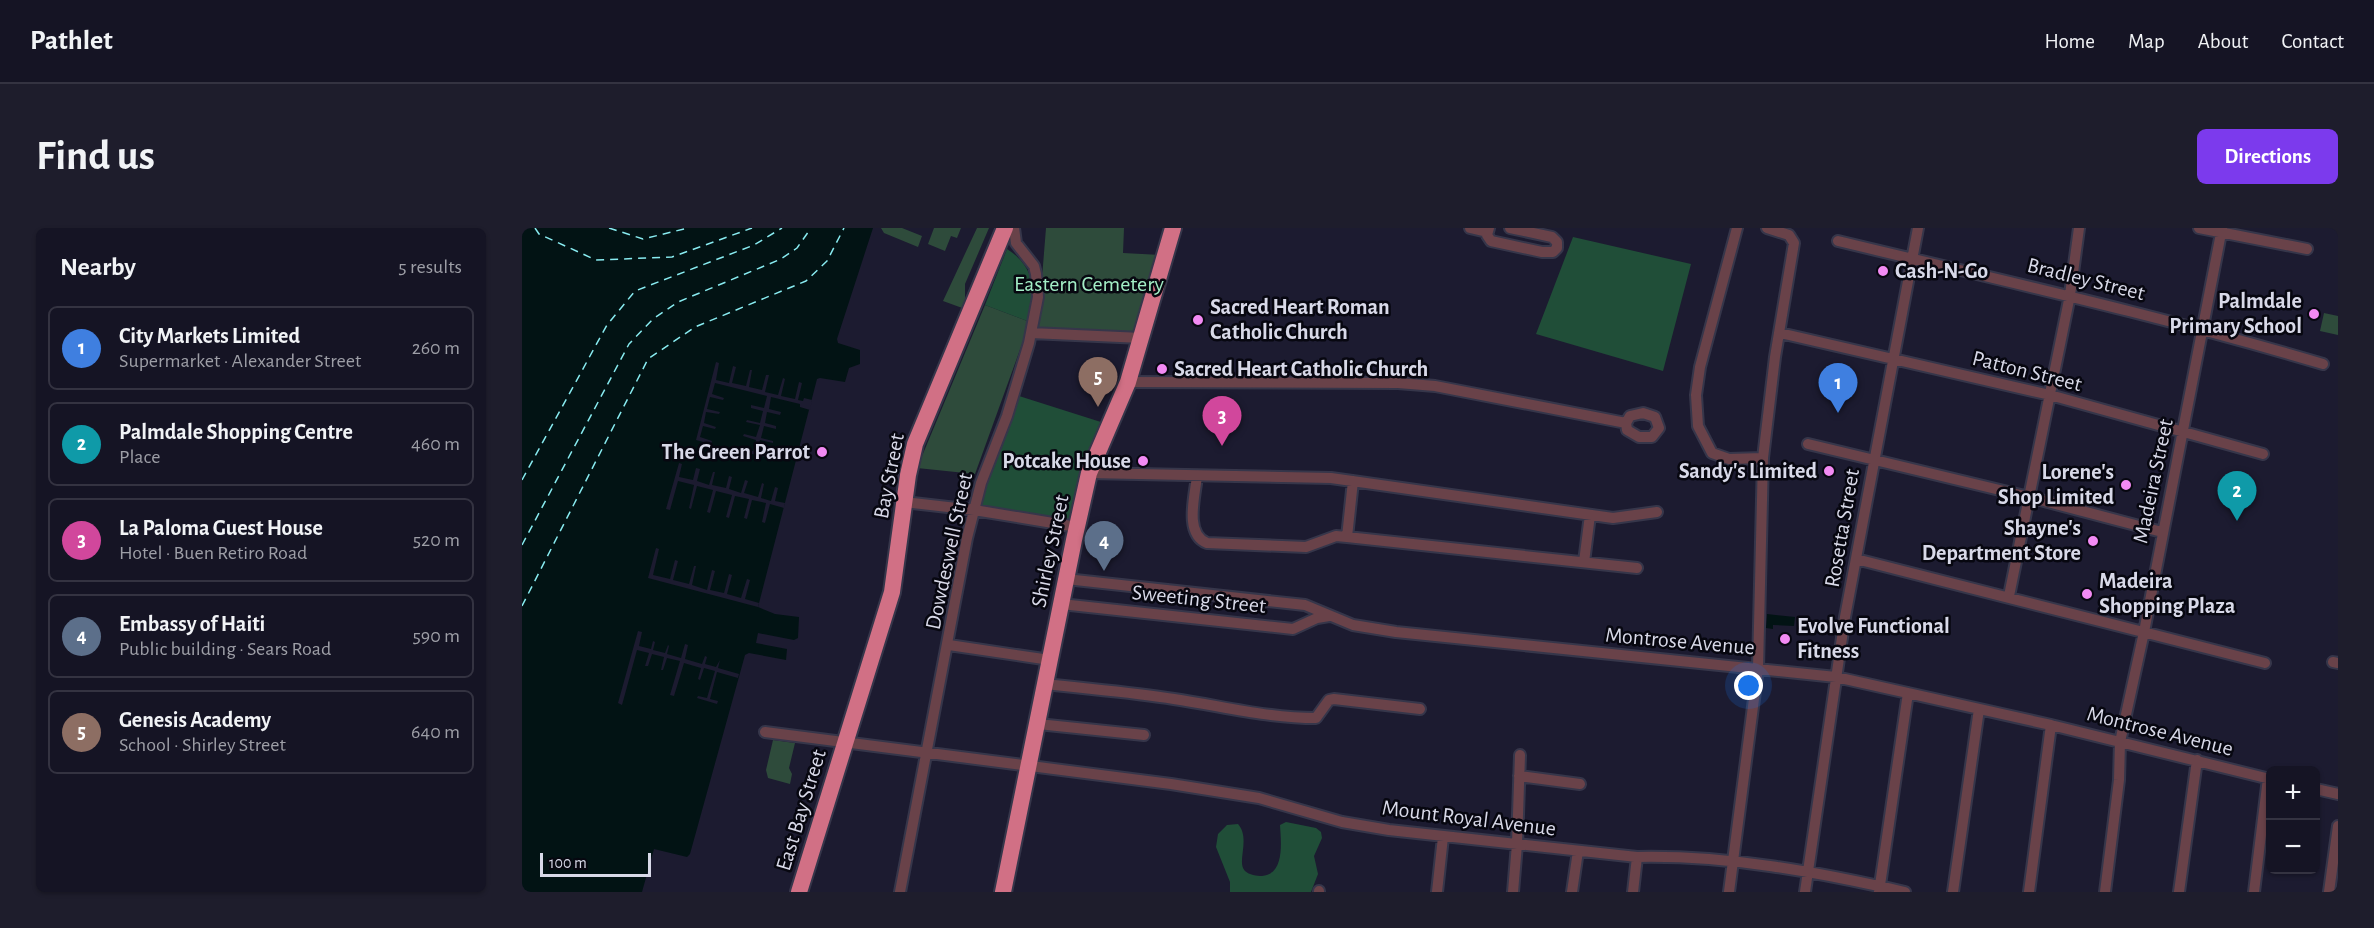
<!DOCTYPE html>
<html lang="en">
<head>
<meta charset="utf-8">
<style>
	:root { --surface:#151424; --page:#1e1d2c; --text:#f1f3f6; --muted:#9d9ea6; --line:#343341; --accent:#7c3aed }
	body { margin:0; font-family:"Alegreya Sans",sans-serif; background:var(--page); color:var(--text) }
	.controls { position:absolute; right:18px; bottom:18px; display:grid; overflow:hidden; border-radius:9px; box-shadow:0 2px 4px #0004 }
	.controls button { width:54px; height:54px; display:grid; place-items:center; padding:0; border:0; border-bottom:2px solid var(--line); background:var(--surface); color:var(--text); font:30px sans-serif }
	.scale { position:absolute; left:18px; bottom:15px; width:111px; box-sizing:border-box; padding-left:6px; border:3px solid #d8d9e8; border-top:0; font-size:16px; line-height:21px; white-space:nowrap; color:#d8d9e8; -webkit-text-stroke:4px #070710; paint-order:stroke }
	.you { position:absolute; left:1227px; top:458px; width:21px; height:21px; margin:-15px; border:4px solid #fff; border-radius:50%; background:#1a73e8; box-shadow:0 0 0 9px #1a73e833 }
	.badge { display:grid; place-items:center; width:39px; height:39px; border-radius:50%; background:var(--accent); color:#fff; font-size:20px; font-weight:700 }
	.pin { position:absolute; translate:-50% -50px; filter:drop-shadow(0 2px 3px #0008) }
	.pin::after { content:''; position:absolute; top:32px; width:21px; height:18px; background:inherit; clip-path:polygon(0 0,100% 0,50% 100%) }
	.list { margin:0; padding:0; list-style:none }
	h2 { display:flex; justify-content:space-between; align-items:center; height:78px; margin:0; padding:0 24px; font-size:26px }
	h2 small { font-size:20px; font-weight:400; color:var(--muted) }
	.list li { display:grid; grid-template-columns:39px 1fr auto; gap:18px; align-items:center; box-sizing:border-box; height:84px; margin:0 12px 12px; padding:0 12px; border:2px solid var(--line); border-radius:9px }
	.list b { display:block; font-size:22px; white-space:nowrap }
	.list p { margin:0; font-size:20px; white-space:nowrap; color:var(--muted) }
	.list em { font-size:20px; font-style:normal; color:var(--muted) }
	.map { position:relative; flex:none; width:1816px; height:664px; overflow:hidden; border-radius:9px }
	header { display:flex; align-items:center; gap:36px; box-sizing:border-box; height:84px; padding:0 30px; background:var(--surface); border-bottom:2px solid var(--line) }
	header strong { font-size:28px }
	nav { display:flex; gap:33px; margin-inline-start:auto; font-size:21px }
	.intro { display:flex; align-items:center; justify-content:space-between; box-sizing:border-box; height:144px; padding:0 36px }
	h1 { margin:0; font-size:42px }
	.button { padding:15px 27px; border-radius:9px; background:var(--accent); color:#fff; font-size:21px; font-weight:700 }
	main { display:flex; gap:36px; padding:0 36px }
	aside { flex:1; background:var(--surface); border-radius:9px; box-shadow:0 2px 4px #0004 }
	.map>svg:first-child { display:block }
</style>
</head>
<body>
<header>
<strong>Pathlet</strong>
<nav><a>Home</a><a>Map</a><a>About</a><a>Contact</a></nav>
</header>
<div class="intro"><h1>Find us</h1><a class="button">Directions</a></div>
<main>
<aside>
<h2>Nearby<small>5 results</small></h2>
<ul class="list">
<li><span class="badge" style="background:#3f7fe0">1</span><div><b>City Markets Limited</b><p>Supermarket · Alexander Street</p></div><em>260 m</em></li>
<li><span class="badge" style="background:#0f9aa8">2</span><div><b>Palmdale Shopping Centre</b><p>Place</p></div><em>460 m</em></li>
<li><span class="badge" style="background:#d1479c">3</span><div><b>La Paloma Guest House</b><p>Hotel · Buen Retiro Road</p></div><em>520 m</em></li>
<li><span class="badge" style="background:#5c6f8a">4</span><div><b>Embassy of Haiti</b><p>Public building · Sears Road</p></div><em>590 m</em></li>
<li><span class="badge" style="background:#8d6e63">5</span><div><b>Genesis Academy</b><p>School · Shirley Street</p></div><em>640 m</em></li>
</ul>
</aside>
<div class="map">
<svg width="1816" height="664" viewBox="0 0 1816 664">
	<rect width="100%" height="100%" fill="#1c1b30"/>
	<path fill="#2e4b3b" d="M 359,0 L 380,0 L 400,8 L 396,19 L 362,5 Z
		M 412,0 L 439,0 L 435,10 L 429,8 L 423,23 L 406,16 Z
		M 455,0 L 467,0 L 443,56 L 443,81 L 421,73 Z
		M 524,0 L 602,0 L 601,25 L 639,27 L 617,106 L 516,100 Z
		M 463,77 L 508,94 L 453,246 L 395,240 Z
		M 1802,85 L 1816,88 L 1816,107 L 1798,103 Z
		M 251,512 L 273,515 L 267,540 L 270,546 L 268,556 L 246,550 L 244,542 Z"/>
	<path fill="#204e38" d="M 1051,9 L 1169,36 L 1141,143 L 1014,106 Z
		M 485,21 C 515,40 512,63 508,94 L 463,77 Z
		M 497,168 L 582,195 L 551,294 L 457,278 C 469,241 487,206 497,168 Z
		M 764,594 L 794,600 L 799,604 L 800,610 L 792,628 L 796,646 L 789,664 L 708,664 L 708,654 L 694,619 L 696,606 L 705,597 L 716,596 C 729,611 714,634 723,643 C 727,647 735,648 740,648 C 763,646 759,614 758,597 Z"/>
	<path fill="#021314" d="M 0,0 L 351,0 L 315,111 L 316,115 L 338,122 L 338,136 L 327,140 L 323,154 L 298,150 L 295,151 L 236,379 L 253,386 L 277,389 L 276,410 L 272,412 L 236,405 L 234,415 L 265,421 L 264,432 L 227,425 L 223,427 L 168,626 L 165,629 L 132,621 L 120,664 L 0,664 Z
		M 1245,386 L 1273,389 L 1272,398 L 1251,397 L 1251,401 L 1244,400 Z"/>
	<path fill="#1c1b30" d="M 194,134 L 197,135 L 194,152 L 207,155 L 211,138 L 214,139 L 210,155 L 224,158 L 228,142 L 230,142 L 227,159 L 240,162 L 244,147 L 247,147 L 243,164 L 256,167 L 261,150 L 263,151 L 259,168 L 273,171 L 277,154 L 280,155 L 276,172 L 281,173 L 282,170 L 290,172 L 288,182 L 278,179 L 278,176 L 249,169 L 247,181 L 259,184 L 258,187 L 245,184 L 243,195 L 254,198 L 254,201 L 242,198 L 239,210 L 251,213 L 251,215 L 238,212 L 235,224 L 247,228 L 247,230 L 217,223 L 217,220 L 231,223 L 234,212 L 221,208 L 222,206 L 234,209 L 238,197 L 224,194 L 225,192 L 238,195 L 241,183 L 229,180 L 229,177 L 242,180 L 245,168 L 193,155 L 190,166 L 202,170 L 201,172 L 188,169 L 185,181 L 198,184 L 197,186 L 184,184 L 182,195 L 194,199 L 193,201 L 181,198 L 178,209 L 190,213 L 189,216 L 174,212 Z
		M 157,235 L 160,236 L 157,249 L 171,252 L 174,240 L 178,241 L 175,253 L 187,257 L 191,244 L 193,244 L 190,257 L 204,260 L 207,248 L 210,249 L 207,261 L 219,265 L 223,252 L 226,253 L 222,265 L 236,269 L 240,255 L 242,256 L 239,270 L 249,273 L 253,259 L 256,260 L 253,273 L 263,275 L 262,280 L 248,276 L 243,295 L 240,294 L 244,275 L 230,272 L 225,291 L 222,290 L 227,271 L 213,268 L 207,290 L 204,289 L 210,267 L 194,263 L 188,285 L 185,284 L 191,262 L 175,258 L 169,281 L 167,280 L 172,257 L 156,253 L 148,282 L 144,281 Z
		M 134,320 L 137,321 L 131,347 L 148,351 L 153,332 L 156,333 L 151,352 L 167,356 L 172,338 L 174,338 L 170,357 L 185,362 L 190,342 L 193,343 L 188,362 L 202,365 L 207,346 L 210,347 L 205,366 L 219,370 L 225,351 L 228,352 L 223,371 L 237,375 L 236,379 L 126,350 Z
		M 116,403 L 120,404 L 117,418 L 129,421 L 131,413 L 133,414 L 131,422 L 143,425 L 146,417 L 147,418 L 145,426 L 159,430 L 163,416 L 166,417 L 163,431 L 180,436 L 183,428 L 185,429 L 183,436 L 194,439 L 198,432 L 196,440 L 217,446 L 216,450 L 195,444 L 188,471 L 196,473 L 195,476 L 175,470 L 176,468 L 185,470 L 193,443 L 182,440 L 178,452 L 176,451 L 179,440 L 162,435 L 152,468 L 148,467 L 158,433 L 145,430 L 141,442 L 139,442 L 142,429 L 130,426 L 126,438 L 123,438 L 127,425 L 115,422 L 100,477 L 96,475 Z"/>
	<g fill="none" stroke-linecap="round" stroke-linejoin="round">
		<path stroke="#88ebf0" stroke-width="1.5" stroke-dasharray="8 6" stroke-linecap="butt" d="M 13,0 L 17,6 L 74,32 L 150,29 L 230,0
			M 87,0 L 121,11 L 166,0
			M 0,252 L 85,97 L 113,63 L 232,17 L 260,0
			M 0,317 L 107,116 L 131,91 L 156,74 L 259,31 L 275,20 L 289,0
			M 0,378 L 126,131 L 173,99 L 284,53 L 305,33 L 322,0"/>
		<defs>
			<path id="minor" d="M 948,0 L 965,4
				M 967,0 L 965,7 L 969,13 L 1020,24 L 1031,24 L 1035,20 L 1035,14 L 1030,9 L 988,0
				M 1215,0 L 1178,139 L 1174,167 L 1176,198 L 1190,225 L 1207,231 L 1241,230
				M 1677,0 L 1785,21
				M 1316,13 C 1478,52 1640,88 1801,136
				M 509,105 L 620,110
				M 1258,105 L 1528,167 L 1741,226
				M 606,154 L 876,155 L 913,158 L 1104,195 L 1105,202 L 1117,209 L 1130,209 L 1137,200 L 1133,189 L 1121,185 L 1108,188 L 1104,195
				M 1286,216 L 1507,269 L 1640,304
				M 567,245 L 809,250 L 1091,290 L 1135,284
				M 675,248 C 673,268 662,306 685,315 L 784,319 L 814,308 L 825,309 L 831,253
				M 382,274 L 452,282 L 555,299
				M 825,309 L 1115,340
				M 1334,331 L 1743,435
				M 1062,334 L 1068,287
				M 544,351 L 783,377 L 831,397 L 874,404 L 1314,449 L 1529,497 L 1748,551
				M 1487,368 L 1548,67 L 1557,0
				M 539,376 L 771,401 L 795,390 L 807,388
				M 427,417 L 528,432
				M 1811,434 L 1816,435
				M 524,456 C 566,461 610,464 652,471 C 700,478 745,490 794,490 L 807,472 L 812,471 L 898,481
				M 516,496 L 622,507
				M 243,504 L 649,556 L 737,570 L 820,594 L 867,602 L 1115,629 C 1204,627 1296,644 1383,664
				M 997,548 L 1058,556
				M 1794,561 L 1816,566
				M 378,664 L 445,310 L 459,255 L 485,188 L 507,115 L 516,69 L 514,46 L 512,38 L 494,15 L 492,0
				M 797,664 L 797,663
				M 915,664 L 921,609
				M 991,664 L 995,616 L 998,527
				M 1050,664 L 1056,623
				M 1111,664 L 1115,629
				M 1207,664 L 1236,440 L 1241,230 L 1253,129 L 1272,15 L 1267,7 L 1245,0
				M 1283,664 L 1323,389 L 1396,0
				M 1357,664 L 1386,465
				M 1431,664 L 1457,481
				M 1507,664 L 1529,497
				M 1583,664 L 1597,552 L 1598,514 L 1622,404 L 1700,0
				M 1657,664 L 1675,532
				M 1732,664 L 1746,550
				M 1807,664 L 1816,598"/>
			<path id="highway" d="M 277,664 L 370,364 L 386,247 L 393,216 L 483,0
				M 481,664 L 552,312 L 567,245 L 606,154 L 651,0"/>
		</defs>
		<use href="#minor" stroke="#36364a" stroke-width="14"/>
		<use href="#highway" stroke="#36364a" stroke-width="20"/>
		<use href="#minor" stroke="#694249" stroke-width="10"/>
		<use href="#highway" stroke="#d17085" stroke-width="16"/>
	</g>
	<g fill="#f28af3" stroke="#070710" stroke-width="2">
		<circle cx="1361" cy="43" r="6"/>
		<circle cx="1792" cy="86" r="6"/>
		<circle cx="676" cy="92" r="6"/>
		<circle cx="640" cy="141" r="6"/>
		<circle cx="300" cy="224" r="6"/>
		<circle cx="621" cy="233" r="6"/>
		<circle cx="1307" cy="243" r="6"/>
		<circle cx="1604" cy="257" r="6"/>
		<circle cx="1571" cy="313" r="6"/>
		<circle cx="1565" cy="366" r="6"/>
		<circle cx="1263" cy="411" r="6"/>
	</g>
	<g text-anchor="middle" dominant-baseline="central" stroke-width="5" stroke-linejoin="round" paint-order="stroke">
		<g font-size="22" font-weight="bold" fill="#d8d9e8" stroke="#070710" text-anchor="end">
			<text x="1373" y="43" text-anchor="start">Cash-N-Go</text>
			<text x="1780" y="73">Palmdale<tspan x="1780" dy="25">Primary School</tspan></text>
			<text x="688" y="79" text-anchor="start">Sacred Heart Roman<tspan x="688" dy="25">Catholic Church</tspan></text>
			<text x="652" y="141" text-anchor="start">Sacred Heart Catholic Church</text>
			<text x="288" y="224">The Green Parrot</text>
			<text x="609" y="233">Potcake House</text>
			<text x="1295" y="243">Sandy's Limited</text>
			<text x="1592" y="244">Lorene's<tspan x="1592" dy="25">Shop Limited</tspan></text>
			<text x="1559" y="300">Shayne's<tspan x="1559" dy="25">Department Store</tspan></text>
			<text x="1577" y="353" text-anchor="start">Madeira<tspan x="1577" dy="25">Shopping Plaza</tspan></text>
			<text x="1275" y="398" text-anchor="start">Evolve Functional<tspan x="1275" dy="25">Fitness</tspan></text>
		</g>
		<g font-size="22" fill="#d8d9e8" stroke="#070710">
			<text transform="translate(1564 51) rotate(14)">Bradley Street</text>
			<text transform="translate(1505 143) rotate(14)">Patton Street</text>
			<text transform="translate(367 248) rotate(-79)">Bay Street</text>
			<text transform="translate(1631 253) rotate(-78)">Madeira Street</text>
			<text transform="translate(1320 300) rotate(-80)">Rosetta Street</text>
			<text transform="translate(427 323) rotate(-78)">Dowdeswell Street</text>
			<text transform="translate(528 323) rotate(-78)">Shirley Street</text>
			<text transform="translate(677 371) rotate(6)">Sweeting Street</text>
			<text transform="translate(1158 413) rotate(5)">Montrose Avenue</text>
			<text transform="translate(1638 503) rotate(14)">Montrose Avenue</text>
			<text transform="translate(279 582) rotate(-73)">East Bay Street</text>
			<text transform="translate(947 590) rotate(7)">Mount Royal Avenue</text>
		</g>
		<g font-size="22" fill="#a3eec6" stroke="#070710">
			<text x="567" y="56">Eastern Cemetery</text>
		</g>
	</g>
</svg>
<div class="controls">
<button>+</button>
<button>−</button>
</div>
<div class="scale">100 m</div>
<div class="you"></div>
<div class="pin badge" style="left:1316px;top:185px;background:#3f7fe0">1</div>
<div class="pin badge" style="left:1715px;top:293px;background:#0f9aa8">2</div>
<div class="pin badge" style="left:700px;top:218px;background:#d1479c">3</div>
<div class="pin badge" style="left:582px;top:343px;background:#5c6f8a">4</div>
<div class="pin badge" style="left:576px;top:179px;background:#8d6e63">5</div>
</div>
</main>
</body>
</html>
